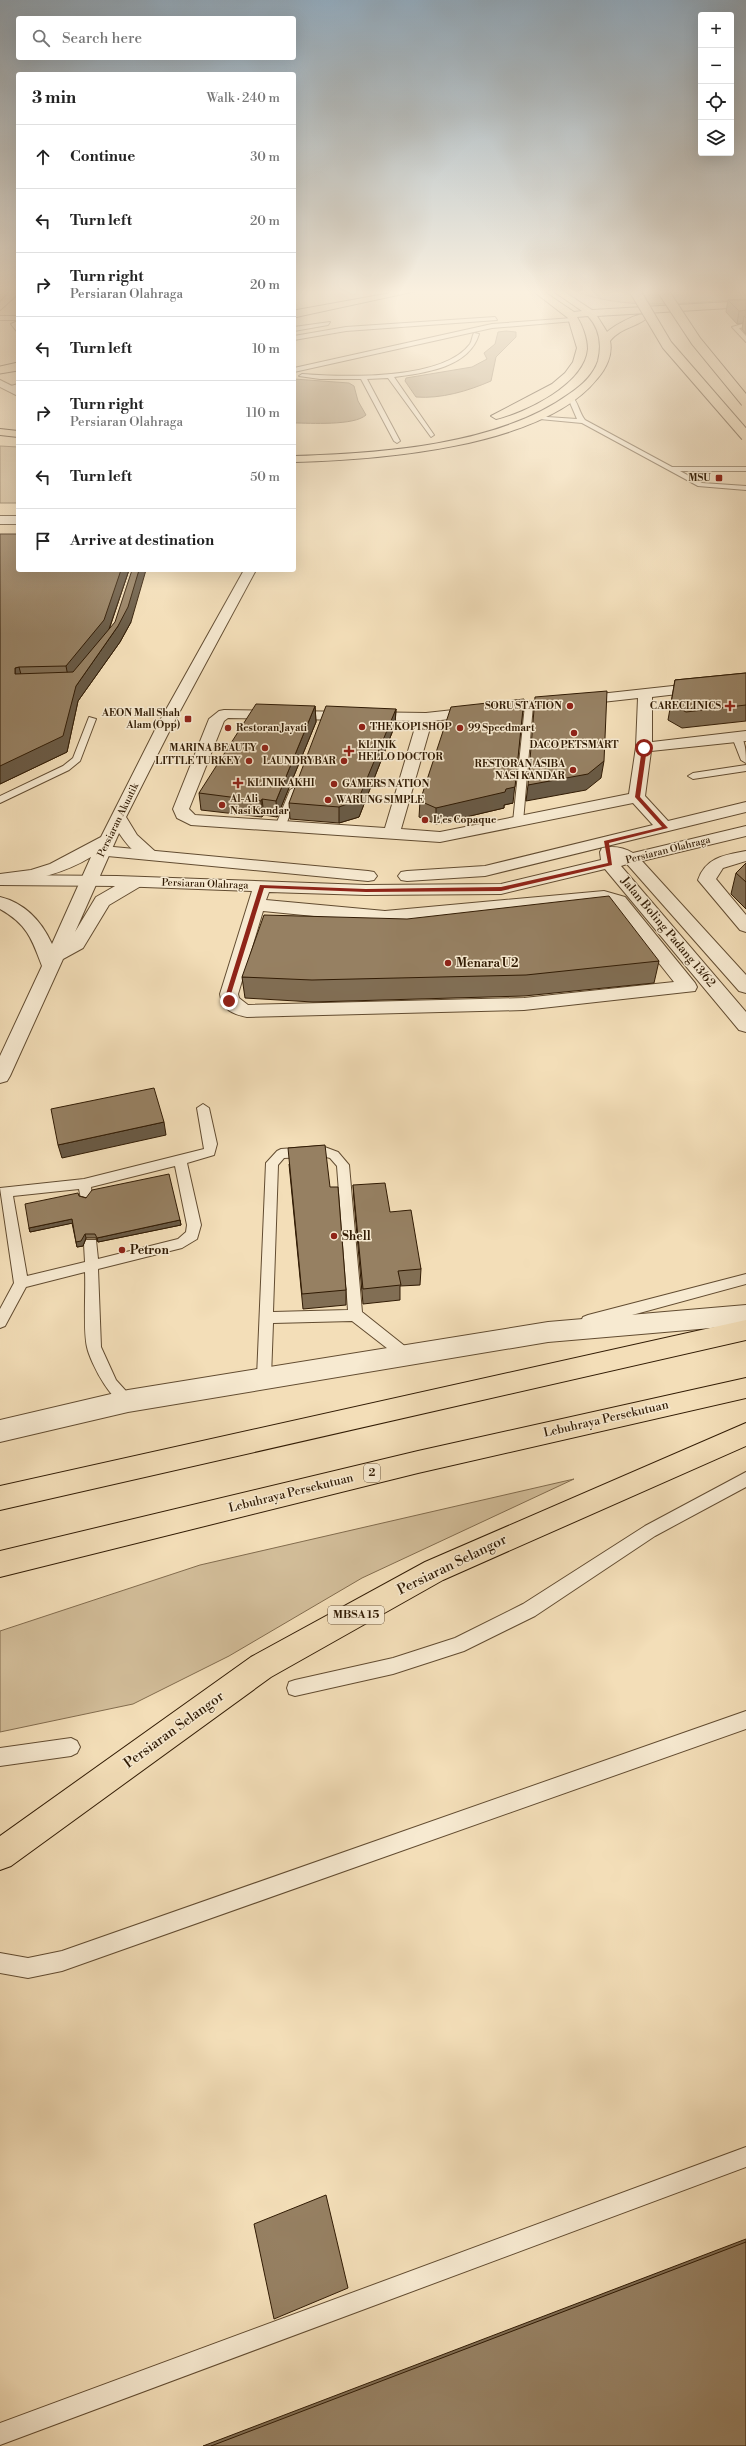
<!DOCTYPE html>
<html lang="en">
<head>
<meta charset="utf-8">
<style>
	:root { --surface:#fff; --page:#f2f2f2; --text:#222; --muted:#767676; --line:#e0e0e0 }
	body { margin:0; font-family:"Libre Bodoni",serif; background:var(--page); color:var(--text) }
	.controls { position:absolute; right:12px; top:12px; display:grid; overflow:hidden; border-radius:4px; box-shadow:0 4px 16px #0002 }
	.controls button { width:36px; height:36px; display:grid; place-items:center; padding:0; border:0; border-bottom:1px solid var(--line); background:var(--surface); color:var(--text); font:20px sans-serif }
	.stop { position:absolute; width:12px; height:12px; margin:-9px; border:3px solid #8f2418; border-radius:50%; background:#fff }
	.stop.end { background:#8f2418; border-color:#fff; box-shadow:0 1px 4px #0008 }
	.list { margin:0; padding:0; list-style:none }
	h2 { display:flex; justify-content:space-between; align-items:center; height:52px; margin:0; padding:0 16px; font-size:17px }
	h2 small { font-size:13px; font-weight:400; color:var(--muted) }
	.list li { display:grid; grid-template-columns:26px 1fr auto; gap:12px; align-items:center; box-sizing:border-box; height:64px; padding:0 16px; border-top:1px solid var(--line) }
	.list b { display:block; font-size:15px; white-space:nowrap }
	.list p { margin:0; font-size:13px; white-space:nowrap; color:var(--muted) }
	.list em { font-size:13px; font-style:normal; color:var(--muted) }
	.icon { flex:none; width:22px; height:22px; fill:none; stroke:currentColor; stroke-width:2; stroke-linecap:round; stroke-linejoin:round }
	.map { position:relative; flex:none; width:746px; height:2446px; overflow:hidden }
	.search { position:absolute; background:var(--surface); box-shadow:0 4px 16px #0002; left:16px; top:16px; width:280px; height:44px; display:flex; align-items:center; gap:10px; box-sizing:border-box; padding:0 14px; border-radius:4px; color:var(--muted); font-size:15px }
	.panel { position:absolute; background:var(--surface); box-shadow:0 4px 16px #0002; left:16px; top:72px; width:280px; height:500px; border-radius:4px }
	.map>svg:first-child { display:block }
</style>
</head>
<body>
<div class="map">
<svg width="746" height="2446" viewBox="0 0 746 2446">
	<rect width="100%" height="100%" fill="#f3deb8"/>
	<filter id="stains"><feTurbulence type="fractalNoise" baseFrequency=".005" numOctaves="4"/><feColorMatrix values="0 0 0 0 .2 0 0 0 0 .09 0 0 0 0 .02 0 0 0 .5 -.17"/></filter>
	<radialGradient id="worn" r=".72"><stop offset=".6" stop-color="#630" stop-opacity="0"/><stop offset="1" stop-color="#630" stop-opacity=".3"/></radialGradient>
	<path fill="#d2bd99" stroke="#826c4e" d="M 574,291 L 746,291 L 746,299 C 689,302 629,312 574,291 Z
		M 0,446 L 18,447 L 18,503 L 0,503 Z
		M 574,1479 L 362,1578 L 229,1656 L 133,1704 L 0,1732 L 0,1631 L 200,1565 Z"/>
	<path fill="#b19c7b" stroke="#7e684b" d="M 506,331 L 516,332 L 516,337 L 496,357 L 491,381 C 468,391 441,399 416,397 L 405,381 L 406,378 L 472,367 L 487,359 L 484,353 L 495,344 L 498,332 Z
		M 294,379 L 349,383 L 354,386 L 358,401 L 366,415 C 354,426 310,423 294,423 Z"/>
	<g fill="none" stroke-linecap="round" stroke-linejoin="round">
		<defs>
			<path id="service" d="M 0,316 L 18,316 L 18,320 L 0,320 Z
				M 495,317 L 497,320 L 346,331 L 294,340 L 294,336 L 346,327 Z
				M 573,318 L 575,321 L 492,328 L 294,372 L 294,368 L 492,324 Z
				M 18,321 L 18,333 L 11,324 Z
				M 330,322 L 328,325 L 294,331 L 294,327 Z
				M 746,323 L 746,327 L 739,328 L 746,336 L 746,342 L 732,327 Z
				M 474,333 L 479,334 C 469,368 424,373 394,377 L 434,435 L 431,437 L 388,378 L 367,379 L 400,441 L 397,443 L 394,441 L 361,379 L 320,379 L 299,376 L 302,374 C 344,377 442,381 470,344 C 472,341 472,336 474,333 Z
				M 18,384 L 18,388 L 7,390 L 4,388 Z
				M 571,396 C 578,400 579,413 585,420 L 672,467 L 746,467 L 746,471 L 680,471 L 702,483 L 746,486 L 746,490 L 698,486 L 582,423 L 529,418 L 532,416 L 577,419 L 568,398 Z
				M 529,702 L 533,705 L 523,822 L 518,825 L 513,822 L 525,705 Z
				M 89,717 L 96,719 L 80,761 L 69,770 L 0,803 L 0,796 L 63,766 L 73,758 Z
				M 737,734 C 746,737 746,754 746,763 L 741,760 L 732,737 Z
				M 746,765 L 746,771 L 693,779 L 688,776 L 693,773 Z
				M 295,787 L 300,790 L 285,827 L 280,830 L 277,829 L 275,827 L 290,790 Z
				M 203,1104 L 209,1108 L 217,1144 L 214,1155 L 187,1163 L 201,1225 L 197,1239 L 182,1248 L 98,1269 L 101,1347 L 116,1380 L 135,1401 L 133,1405 C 115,1412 90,1362 87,1347 C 83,1329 86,1293 85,1272 L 26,1287 L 5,1326 L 0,1328 L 0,1309 L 14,1283 L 0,1188 L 84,1179 L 204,1149 L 197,1108 ZM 175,1166 L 187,1225 L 186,1232 L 178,1239 L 98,1259 L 96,1240 L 86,1240 L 84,1244 L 85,1262 L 27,1276 L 13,1196 L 79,1189 L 81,1199 L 86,1201 L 92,1196 L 91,1187 Z
				M 322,1146 L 338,1152 L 349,1165 L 362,1312 L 411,1351 L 413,1355 L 411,1359 L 406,1361 L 401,1359 L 352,1321 L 273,1323 L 271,1377 L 269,1381 L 264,1383 L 259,1381 L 257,1377 L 266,1163 L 277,1151 L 281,1149 ZM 322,1156 L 330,1158 L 337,1166 L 348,1310 L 273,1312 L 278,1165 L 284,1158 Z
				M 746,1274 L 746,1284 L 588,1327 L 583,1325 L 581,1321 L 583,1317 L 588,1315 Z
				M 746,1472 L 746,1487 L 655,1536 L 535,1616 L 464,1651 L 393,1674 L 295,1696 L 289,1694 L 287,1688 L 289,1682 L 295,1680 L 393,1658 L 455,1638 L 523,1604 L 645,1526 Z
				M 746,1711 L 746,1729 L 62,1971 L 28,1978 L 0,1973 L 0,1953 L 28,1958 L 62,1951 Z
				M 71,1738 L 77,1741 L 80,1747 L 77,1753 L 71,1756 L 0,1766 L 0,1748 Z
				M 746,2147 L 746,2167 L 0,2445 L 0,2423 Z"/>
			<path id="minor" d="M 11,291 L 18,291 L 18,294 L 0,310 L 0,302 Z
				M 0,380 L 18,389 L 18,396 L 0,387 Z
				M 0,516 L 18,516 L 18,524 L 0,524 Z
				M 746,678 L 746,686 L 652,697 L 652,742 L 746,731 L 746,741 L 651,751 L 645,796 L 668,821 L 746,802 L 746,812 L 485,876 L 407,881 L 401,880 L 398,876 L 401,872 L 407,871 L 485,866 L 653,825 L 633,803 L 440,842 L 191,825 L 177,818 L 173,809 L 209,719 L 219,711 L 224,710 L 426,713 ZM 638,698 L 636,747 L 629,794 L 440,832 L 401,829 L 432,721 ZM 228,718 L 417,721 L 385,828 L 195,815 L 189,809 L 224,721 Z
				M 746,826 L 746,836 L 642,861 L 746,975 L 746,993 L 739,991 L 627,864 L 621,866 L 746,1012 L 746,1032 L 739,1030 L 605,869 L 501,894 L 366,895 L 269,892 L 266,900 L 385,911 L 604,891 L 625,897 L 695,983 L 697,987 L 695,991 L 524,1010 L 247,1017 C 233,1014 222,1010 220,994 L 252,891 L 117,886 L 0,885 L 0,875 L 117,876 L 366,885 L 501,884 L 601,860 L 600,852 L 602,848 C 613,846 623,847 633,853 ZM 603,902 L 613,905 L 674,982 L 524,998 L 248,1005 L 239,998 L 238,994 L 263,911 L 385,923 Z
				M 103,846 L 368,871 L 374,872 L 377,876 L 374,880 L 368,881 L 97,855 L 95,851 L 97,847 Z
				M 746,851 L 746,861 L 723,868 L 716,879 L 746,915 L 746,932 L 740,930 L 698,880 C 706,857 725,855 746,851 Z
				M 746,1305 L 746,1325 L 548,1342 L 128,1412 L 0,1442 L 0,1420 L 128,1390 L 548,1322 Z"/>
			<path id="tertiary" d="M 244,570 L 256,570 L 173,724 L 126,817 L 137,835 L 159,855 L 157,859 C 141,863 127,845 119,833 L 75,932 L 96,897 L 129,878 L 141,878 L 144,882 L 141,886 L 109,905 L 83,948 L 63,959 L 10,1076 L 7,1081 L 0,1083 L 0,1056 L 42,966 C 32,939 27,924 0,909 L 0,897 C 25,903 42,922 52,944 L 91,857 C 63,874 32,881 0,884 L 0,874 L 31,870 L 50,864 L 101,837 L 158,724 Z"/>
			<path id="primary" d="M 533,291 L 543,291 L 574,312 L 582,311 L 553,291 L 563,291 L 592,310 L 746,301 L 746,307 L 597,316 L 607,332 C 614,326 642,309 649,316 C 639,327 621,327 610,341 C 613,355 606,369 597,379 C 542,448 377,460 294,462 L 294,456 C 380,453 497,446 569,394 C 581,386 593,376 598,361 C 602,345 600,329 588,316 L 577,317 C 582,325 587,338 587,349 C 584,384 525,412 496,419 L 491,416 L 552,384 L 565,373 L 573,362 L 577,348 L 568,318 Z
				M 0,429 L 18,431 L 18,437 L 0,435 Z
				M 746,1423 L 746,1446 L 443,1580 L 271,1677 L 11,1866 L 0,1870 L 0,1836 L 251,1657 L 425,1562 Z"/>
			<path id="trunk" d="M 746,1320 L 746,1340 L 0,1510 L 0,1486 Z
				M 746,1378 L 746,1398 L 418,1473 L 0,1577 L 0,1551 L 418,1451 Z"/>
		</defs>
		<use href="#service" stroke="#624c31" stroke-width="2"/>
		<use href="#minor" stroke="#624c31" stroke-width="2"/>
		<use href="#tertiary" stroke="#624c31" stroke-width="2"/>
		<use href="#primary" stroke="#311b04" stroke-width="2"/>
		<use href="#trunk" stroke="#311b04" stroke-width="2"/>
		<use href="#service" fill="#f7ead1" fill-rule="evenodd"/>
		<use href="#minor" fill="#f7ead1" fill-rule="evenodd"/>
		<use href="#tertiary" fill="#f7ead1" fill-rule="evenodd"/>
		<use href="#primary" fill="#f3deb8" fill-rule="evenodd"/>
		<use href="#trunk" fill="#f3deb8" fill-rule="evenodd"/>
		<path stroke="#311b04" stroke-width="1" d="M 294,310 L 388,293
			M 294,318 L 419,291
			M 0,366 L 18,362
			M 0,374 L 18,371"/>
		<defs>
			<path id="motorway-bridge" d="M 635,291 L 667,345 L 746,436
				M 663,291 L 696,341 L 746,402"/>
		</defs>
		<use href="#motorway-bridge" stroke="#311b04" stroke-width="12" stroke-linecap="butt"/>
		<use href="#motorway-bridge" stroke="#f3deb8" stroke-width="10"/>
	</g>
	<path fill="#816e54" stroke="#311b04" d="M 728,300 L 746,300 L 746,334 L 742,329 L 743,323 L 737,324 L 726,312 Z
		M 0,534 L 18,570 L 129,570 L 109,630 L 131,622 L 120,642 L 78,701 L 67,752 L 0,784 Z
		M 746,673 L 746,721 L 682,728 L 668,720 L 675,680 Z
		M 315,706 L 316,722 L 277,817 L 264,815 L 262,817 L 201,810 L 199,793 Z
		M 396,709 L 395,725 L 359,817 L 339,823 L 290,819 L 289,803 Z
		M 420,801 L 513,803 L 504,805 L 504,808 L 436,824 L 419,817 Z
		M 746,863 L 746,909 L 731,894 L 736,873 Z
		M 659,961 L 654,983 L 524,996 L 313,1002 L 245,998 L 242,977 Z
		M 289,1164 L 330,1187 L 346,1290 L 346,1305 L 303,1309 Z
		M 353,1185 L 390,1212 L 421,1269 L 420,1285 L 400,1286 L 400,1300 L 363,1304 L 354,1201 Z
		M 79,1196 L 180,1220 L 181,1225 L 98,1242 L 96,1238 L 86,1238 L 83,1246 L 77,1247 L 72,1223 L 30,1232 L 29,1228 Z
		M 746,2239 L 746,2446 L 203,2446 Z"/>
	<path fill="#695a45" stroke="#311b04" d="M 746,310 L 746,318 L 744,316 L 743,323 L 737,324 L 739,311 Z
		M 121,570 L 129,570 L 107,635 L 69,682 L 66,666 Z
		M 139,570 L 146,570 L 131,622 L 120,642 L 78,701 L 67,752 L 0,784 L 0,766 L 76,686 L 118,626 Z
		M 19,667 L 23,682 L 15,674 L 15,668 Z
		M 524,699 L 513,803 L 504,805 L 504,808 L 436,824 L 436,808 Z
		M 315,706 L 316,722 L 277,817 L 276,801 Z
		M 396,709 L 395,725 L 359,817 L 339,823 L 339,807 Z
		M 604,761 L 601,778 L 586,790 L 526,801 L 528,785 Z
		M 262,799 L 264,815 L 262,817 L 261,801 Z
		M 164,1122 L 166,1135 L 62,1158 L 58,1145 Z
		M 72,1219 L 73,1223 L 30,1232 L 29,1228 Z
		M 180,1220 L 181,1225 L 98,1242 L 97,1238 Z
		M 85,1234 L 86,1238 L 83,1246 L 77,1247 L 76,1242 Z"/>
	<path fill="#968062" stroke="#311b04" d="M 728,300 L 746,300 L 746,310 L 739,311 Z
		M 0,534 L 18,534 L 18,570 L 121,570 L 104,620 L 66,666 L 19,667 L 15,668 L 15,674 L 73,672 L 115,622 L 132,570 L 139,570 L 128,607 L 118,626 L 76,686 L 63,736 L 0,766 Z
		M 746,673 L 746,705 L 686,712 L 671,704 L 675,680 Z
		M 607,691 L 604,761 L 588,774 L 528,785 L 535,697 Z
		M 524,699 L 515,787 L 506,789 L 505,792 L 436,808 L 420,801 L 451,707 Z
		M 256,704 L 315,706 L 276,801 L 262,799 L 261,801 L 199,793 Z
		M 326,706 L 396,709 L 358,800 L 339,807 L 289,803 Z
		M 746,863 L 746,882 L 736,873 Z
		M 609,896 L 659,961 L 526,975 L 312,980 L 242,977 L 264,915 L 407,919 Z
		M 154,1088 L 164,1122 L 58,1145 L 51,1109 Z
		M 325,1145 L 330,1187 L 338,1187 L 346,1290 L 302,1294 L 288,1148 Z
		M 169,1174 L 180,1220 L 97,1238 L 95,1234 L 85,1234 L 81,1241 L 76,1242 L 72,1219 L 29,1228 L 25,1204 L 78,1193 L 79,1196 L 86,1198 L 92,1190 Z
		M 385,1183 L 390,1212 L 411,1210 L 421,1269 L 398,1271 L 401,1285 L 363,1289 L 353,1185 Z
		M 326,2195 L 348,2288 L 274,2319 L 254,2224 Z
		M 746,2242 L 746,2446 L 211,2446 Z"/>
	<linearGradient id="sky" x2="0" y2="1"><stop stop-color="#92aabc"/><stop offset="0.46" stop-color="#faf0df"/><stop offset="1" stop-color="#faf0df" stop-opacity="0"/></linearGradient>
	<rect width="746" height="634" fill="url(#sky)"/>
	<path fill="#8f2418" d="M 644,746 L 647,748 L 640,797 L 668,828 L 609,843 L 612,865 L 501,891 L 366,892 L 264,888 L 231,994 L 232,1001 L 229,1003 L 227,1001 L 226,994 L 260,885 L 366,889 L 501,887 L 608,863 L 604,841 L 662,827 L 635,797 L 642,748 Z"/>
	<g fill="#8f2418" stroke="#f7ead1" stroke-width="1.5">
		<rect x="715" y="474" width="8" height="8" rx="2"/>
		<circle cx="570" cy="706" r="4"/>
		<path d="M728 700h4v4h4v4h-4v4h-4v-4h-4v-4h4z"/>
		<rect x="184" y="715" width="8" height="8" rx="2"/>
		<circle cx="362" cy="727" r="4"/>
		<circle cx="228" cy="728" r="4"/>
		<circle cx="460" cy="728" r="4"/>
		<circle cx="574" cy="733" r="4"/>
		<circle cx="265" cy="748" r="4"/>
		<path d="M347 745h4v4h4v4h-4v4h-4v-4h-4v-4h4z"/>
		<circle cx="249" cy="761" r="4"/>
		<circle cx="344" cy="761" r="4"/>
		<circle cx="573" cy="770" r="4"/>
		<path d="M236 777h4v4h4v4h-4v4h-4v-4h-4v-4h4z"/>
		<circle cx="334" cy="784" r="4"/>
		<circle cx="328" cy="800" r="4"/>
		<circle cx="222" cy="805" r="4"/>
		<circle cx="425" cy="820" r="4"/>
		<circle cx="448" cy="963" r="4"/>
		<circle cx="334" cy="1236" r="4"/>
		<circle cx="122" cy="1250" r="4"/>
	</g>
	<g text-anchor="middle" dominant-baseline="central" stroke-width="3" stroke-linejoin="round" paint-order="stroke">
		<g font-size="10" font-weight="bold" fill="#311b04" stroke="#f7ead1" text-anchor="start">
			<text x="711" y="478" text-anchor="end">MSU</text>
			<text x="562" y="706" text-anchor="end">SORU STATION</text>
			<text x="721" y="706" text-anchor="end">CARECLINICS</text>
			<text x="180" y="713" text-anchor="end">AEON Mall Shah<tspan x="180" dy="12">Alam (Opp)</tspan></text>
			<text x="370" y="727">THE KOPI SHOP</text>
			<text x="236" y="728">Restoran Jayati</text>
			<text x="468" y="728">99 Speedmart</text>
			<text x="358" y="745">KLINIK<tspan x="358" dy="12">HELLO DOCTOR</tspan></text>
			<text x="574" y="745" text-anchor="middle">DACO PETSMART</text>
			<text x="257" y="748" text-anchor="end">MARINA BEAUTY</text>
			<text x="241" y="761" text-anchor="end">LITTLE TURKEY</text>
			<text x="336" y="761" text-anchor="end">LAUNDRYBAR</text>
			<text x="565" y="764" text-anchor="end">RESTORAN ASIBA<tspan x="565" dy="12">NASI KANDAR</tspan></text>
			<text x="247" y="783">KLINIK AKHI</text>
			<text x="342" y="784">GAMERS NATION</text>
			<text x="230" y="799">Al-Ali<tspan x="230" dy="12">Nasi Kandar</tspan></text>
			<text x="336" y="800">WARUNG SIMPLE</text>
			<text x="433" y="820">L'es Copaque</text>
		</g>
		<g font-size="10" fill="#311b04" stroke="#f7ead1">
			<text transform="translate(118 820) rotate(-64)">Persiaran Akuatik</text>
			<text transform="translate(668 850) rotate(-14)">Persiaran Olahraga</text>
			<text transform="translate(205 884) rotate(2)">Persiaran Olahraga</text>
		</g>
		<g fill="#f7ead1" stroke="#6c5942" stroke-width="1">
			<rect x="364" y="1464" width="16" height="18" rx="3"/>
			<rect x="328" y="1606" width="56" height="18" rx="3"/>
		</g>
		<g font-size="11" font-weight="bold" fill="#311b04">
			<text x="372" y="1473">2</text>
			<text x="356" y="1615">MBSA 15</text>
		</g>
		<g font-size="12" fill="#311b04" stroke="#f7ead1">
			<text transform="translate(668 932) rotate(50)">Jalan Boling Padang 13/62</text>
			<text transform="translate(606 1419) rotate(-13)">Lebuhraya Persekutuan</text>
			<text transform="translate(291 1493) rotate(-14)">Lebuhraya Persekutuan</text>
		</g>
		<g font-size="12" font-weight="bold" fill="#311b04" stroke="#f7ead1" text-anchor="start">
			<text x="456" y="963">Menara U2</text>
			<text x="342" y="1236">Shell</text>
			<text x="130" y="1250">Petron</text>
		</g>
		<g font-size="14" fill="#311b04" stroke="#f7ead1">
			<text transform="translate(452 1565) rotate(-26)">Persiaran Selangor</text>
			<text transform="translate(174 1730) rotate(-36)">Persiaran Selangor</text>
		</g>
	</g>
	<rect width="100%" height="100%" filter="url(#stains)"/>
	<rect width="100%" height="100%" fill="url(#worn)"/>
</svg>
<div class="controls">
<button>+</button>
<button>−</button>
<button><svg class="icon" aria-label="locate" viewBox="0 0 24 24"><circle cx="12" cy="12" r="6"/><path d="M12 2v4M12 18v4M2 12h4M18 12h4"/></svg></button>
<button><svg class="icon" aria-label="layers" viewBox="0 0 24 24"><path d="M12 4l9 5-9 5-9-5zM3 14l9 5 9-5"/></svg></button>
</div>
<div class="stop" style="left:644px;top:748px"></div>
<div class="stop end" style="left:229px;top:1001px"></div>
<div class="search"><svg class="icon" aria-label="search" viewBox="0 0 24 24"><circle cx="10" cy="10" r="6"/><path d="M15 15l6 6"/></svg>Search here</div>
<section class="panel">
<h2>3 min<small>Walk · 240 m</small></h2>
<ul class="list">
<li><svg class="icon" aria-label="ahead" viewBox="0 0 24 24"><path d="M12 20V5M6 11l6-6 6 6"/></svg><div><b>Continue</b></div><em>30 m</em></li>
<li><svg class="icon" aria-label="left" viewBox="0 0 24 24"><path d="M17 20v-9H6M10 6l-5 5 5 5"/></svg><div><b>Turn left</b></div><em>20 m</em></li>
<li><svg class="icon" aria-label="right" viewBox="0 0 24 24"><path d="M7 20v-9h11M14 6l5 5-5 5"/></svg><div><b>Turn right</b><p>Persiaran Olahraga</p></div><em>20 m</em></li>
<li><svg class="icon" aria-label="left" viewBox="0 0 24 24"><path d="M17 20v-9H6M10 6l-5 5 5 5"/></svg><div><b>Turn left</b></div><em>10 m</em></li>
<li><svg class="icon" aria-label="right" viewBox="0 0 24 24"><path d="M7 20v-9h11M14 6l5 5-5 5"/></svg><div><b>Turn right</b><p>Persiaran Olahraga</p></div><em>110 m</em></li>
<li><svg class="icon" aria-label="left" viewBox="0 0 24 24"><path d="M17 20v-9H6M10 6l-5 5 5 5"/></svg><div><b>Turn left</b></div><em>50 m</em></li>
<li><svg class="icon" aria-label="arrive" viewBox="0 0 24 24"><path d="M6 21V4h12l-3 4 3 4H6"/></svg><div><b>Arrive at destination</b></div></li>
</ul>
</section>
</div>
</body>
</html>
